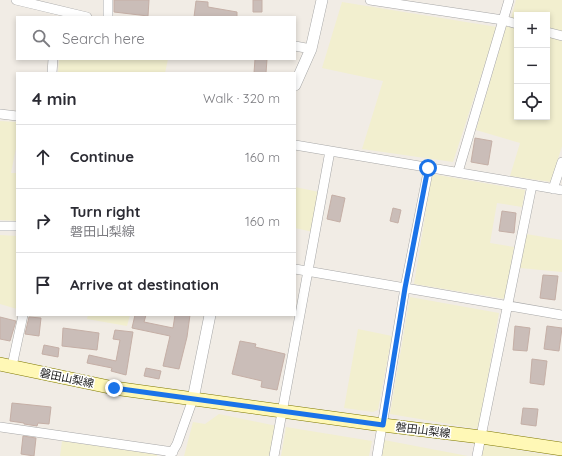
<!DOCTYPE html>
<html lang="en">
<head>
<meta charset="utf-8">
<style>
	:root { --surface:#fff; --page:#f2f2f3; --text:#2b2b33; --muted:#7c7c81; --line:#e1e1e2 }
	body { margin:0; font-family:Quicksand,"Noto Sans JP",sans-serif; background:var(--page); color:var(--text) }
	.controls { position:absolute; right:12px; top:12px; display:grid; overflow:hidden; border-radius:0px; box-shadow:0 2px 6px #0003 }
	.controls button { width:36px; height:36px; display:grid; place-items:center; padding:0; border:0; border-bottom:1px solid var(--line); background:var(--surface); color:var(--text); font:20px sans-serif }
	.stop { position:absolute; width:12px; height:12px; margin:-9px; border:3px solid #1a73e8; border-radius:50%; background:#fff }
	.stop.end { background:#1a73e8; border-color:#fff; box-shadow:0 1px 4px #0008 }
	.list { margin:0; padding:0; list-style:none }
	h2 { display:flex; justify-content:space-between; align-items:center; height:52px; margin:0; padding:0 16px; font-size:17px }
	h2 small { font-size:13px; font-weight:400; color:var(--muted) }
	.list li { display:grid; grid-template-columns:26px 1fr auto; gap:12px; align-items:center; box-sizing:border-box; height:64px; padding:0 16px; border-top:1px solid var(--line) }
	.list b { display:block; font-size:15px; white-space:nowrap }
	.list p { margin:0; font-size:13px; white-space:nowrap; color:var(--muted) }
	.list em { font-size:13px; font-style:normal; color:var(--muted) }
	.icon { flex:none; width:22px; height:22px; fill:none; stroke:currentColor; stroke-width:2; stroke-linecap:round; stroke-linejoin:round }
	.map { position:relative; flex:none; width:562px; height:456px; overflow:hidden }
	.search { position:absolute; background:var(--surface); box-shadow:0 2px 6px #0003; left:16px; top:16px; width:280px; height:44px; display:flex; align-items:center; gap:10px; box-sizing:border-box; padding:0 14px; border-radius:0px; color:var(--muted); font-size:15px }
	.panel { position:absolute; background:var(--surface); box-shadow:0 2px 6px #0003; left:16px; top:72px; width:280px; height:244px; border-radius:0px }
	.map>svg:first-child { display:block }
</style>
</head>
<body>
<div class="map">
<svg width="562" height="456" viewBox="0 0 562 456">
	<rect width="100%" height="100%" fill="#f1ece5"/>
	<path fill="#f2efcf" d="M 516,0 L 562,0 L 562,32 L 547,28 L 547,15 L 517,15 L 517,20 L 511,18 Z
		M 342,2 L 497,27 L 453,162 L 362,149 L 383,81 L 322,68 Z
		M 506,26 L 517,29 L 517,117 L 547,117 L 547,36 L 562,40 L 562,146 L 551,182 L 510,176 L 520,143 L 476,130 Z
		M 59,59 L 168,59 L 165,73 L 58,73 Z
		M 0,121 L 17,122 L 17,143 L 11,173 L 17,173 L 17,221 L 0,220 Z
		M 432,174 L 525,190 L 522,207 L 497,203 L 490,243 L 514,247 L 505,299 L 414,284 Z
		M 295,187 L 319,192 L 313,232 L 295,228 Z
		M 526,234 L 562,240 L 562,272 L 520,268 Z
		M 0,235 L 17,236 L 17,309 L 0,304 Z
		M 410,297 L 499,313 L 479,429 L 390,414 Z
		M 88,315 L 130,315 L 127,326 L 87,319 Z
		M 358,329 L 392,336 L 378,410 L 373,412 L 344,408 Z
		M 219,414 L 277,426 L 271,456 L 184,456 L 193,422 L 205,424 Z
		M 286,427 L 372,441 L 369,456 L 281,456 Z
		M 384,440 L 468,456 L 382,456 Z
		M 62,441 L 157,454 L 157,456 L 60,456 Z
		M 484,444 L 550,456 L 482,456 Z"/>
	<path fill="#cabdb8" stroke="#c5afa6" d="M 114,0 L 149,0 L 148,16 L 114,12 Z
		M 253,0 L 262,0 L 262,12 L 253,12 Z
		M 196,1 L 208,2 L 208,7 L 237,12 L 237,17 L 194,17 Z
		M 255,59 L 267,59 L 266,73 L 254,73 Z
		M 475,138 L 492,141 L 488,165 L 471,162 Z
		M 332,195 L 345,198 L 340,222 L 327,219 Z
		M 393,208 L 401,210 L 398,223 L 390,221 Z
		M 502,211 L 516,213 L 514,233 L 499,231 Z
		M 543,275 L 558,276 L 555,300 L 540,298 Z
		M 135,315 L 146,315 L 144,322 L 173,328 L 175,315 L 190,315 L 187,337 L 179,369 L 163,366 L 170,336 L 132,328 Z
		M 0,317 L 16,321 L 10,341 L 0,339 Z
		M 29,317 L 41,318 L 39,336 L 25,334 Z
		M 515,326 L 530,328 L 527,351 L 513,350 Z
		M 547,326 L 562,328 L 559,351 L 544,349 Z
		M 63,328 L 99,333 L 97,350 L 62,346 Z
		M 115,330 L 133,332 L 126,375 L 111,371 L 112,368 L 87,363 L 89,355 L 116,361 L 120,340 L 113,339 Z
		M 240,341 L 256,344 L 255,347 L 285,354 L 277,390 L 261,387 L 262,381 L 232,374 Z
		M 44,345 L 59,348 L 58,357 L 42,354 Z
		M 532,359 L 547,361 L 544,385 L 530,383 Z
		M 146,368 L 161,371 L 159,379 L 144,376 Z
		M 12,403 L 51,407 L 49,424 L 38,423 L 37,426 L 24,424 L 24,423 L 10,421 Z
		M 523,408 L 538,409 L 536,426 L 521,424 Z
		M 23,436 L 36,438 L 34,456 L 21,454 Z"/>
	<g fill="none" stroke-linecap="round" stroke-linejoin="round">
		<defs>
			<path id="minor" d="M 16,0 L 87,17
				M 108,0 L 108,17
				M 370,0 L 503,20 L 517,24
				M 547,32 L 562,36
				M 295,46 L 311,49
				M 52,73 L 53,59
				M 0,114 L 17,116
				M 295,145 L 562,190
				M 458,172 L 509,0
				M 553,189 L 562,162
				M 0,226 L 17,226
				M 295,269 L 562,315
				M 12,366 L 23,315
				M 0,427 L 173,452
				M 170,456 L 177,444 L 193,399
				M 274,456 L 330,151
				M 377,456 L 405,288 L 429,167
				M 477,456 L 532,185"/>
			<path id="tertiary" d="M 295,85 L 311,49 L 322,0
				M 193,399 L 210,315"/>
			<path id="secondary" d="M 0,364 L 114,388 L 383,425 L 481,437 L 562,449"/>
		</defs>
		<use href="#minor" stroke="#a7a7a7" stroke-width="10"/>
		<use href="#tertiary" stroke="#a7a7a7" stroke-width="12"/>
		<use href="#secondary" stroke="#7e7800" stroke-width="14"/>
		<use href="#minor" stroke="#fff" stroke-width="9"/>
		<use href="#tertiary" stroke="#fff" stroke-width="11"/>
		<use href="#secondary" stroke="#fff8b6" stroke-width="13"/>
	</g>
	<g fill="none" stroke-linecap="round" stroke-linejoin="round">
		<path stroke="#1a73e8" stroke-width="5" d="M 114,388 L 383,425 L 405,288 L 428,168"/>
	</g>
	<g text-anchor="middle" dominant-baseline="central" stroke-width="3" stroke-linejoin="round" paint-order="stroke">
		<g font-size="11" fill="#202020" stroke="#fff">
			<text transform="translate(67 378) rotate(12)">磐田山梨線</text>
			<text transform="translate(423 430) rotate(7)">磐田山梨線</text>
		</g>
	</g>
</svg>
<div class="controls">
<button>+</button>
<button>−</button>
<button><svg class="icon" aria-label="locate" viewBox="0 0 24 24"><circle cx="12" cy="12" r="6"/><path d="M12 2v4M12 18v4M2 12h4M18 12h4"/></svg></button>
</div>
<div class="stop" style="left:428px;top:168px"></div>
<div class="stop end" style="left:114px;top:388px"></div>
<div class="search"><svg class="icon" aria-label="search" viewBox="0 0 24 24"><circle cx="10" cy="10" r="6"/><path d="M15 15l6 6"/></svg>Search here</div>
<section class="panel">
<h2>4 min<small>Walk · 320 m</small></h2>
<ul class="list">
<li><svg class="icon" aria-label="ahead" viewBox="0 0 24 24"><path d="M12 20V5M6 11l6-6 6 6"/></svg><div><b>Continue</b></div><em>160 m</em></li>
<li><svg class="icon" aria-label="right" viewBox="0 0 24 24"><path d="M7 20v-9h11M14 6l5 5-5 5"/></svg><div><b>Turn right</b><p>磐田山梨線</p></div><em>160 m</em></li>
<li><svg class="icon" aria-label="arrive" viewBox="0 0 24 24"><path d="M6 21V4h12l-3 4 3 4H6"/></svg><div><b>Arrive at destination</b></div></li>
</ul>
</section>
</div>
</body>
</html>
